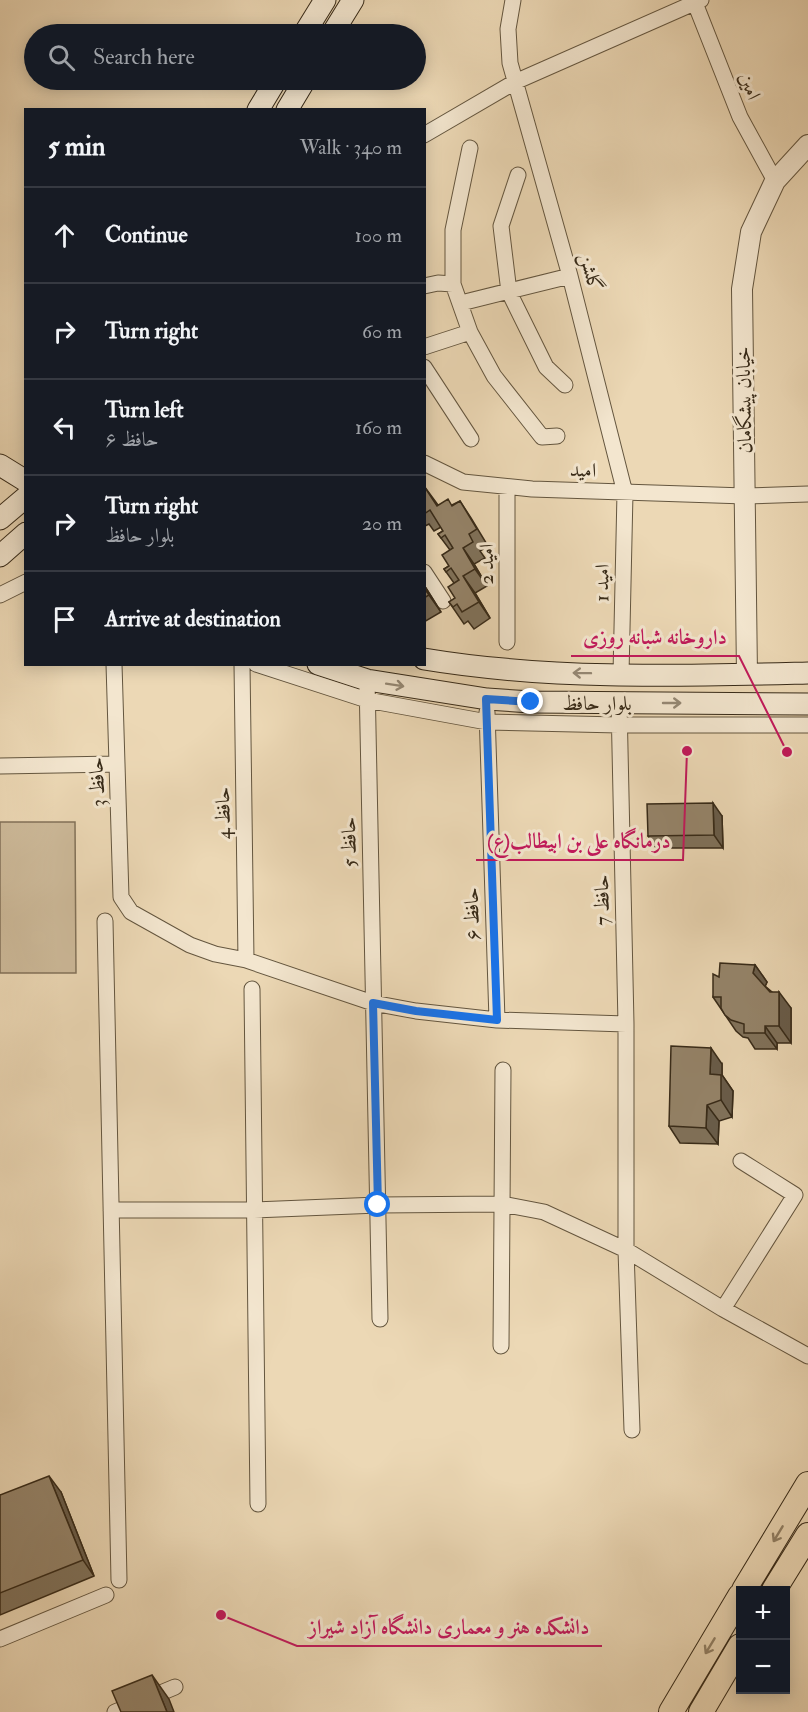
<!DOCTYPE html>
<html lang="en">
<head>
<meta charset="utf-8">
<style>
	:root { --surface:#171b24; --page:#242831; --text:#f1f3f6; --muted:#9ea1a6; --line:#363941 }
	body { margin:0; font-family:"IM FELL Double Pica",Amiri,serif; background:var(--page); color:var(--text) }
	.controls { position:absolute; right:18px; bottom:18px; display:grid; overflow:hidden; border-radius:0px; box-shadow:0 3px 15px #0003 }
	.controls button { width:54px; height:54px; display:grid; place-items:center; padding:0; border:0; border-bottom:2px solid var(--line); background:var(--surface); color:var(--text); font:30px sans-serif }
	.stop { position:absolute; width:18px; height:18px; margin:-14px; border:4px solid #1a73e8; border-radius:50%; background:#fff }
	.stop.end { background:#1a73e8; border-color:#fff; box-shadow:0 2px 6px #0008 }
	.list { margin:0; padding:0; list-style:none }
	h2 { display:flex; justify-content:space-between; align-items:center; height:78px; margin:0; padding:0 24px; font-size:26px }
	h2 small { font-size:20px; font-weight:400; color:var(--muted) }
	.list li { display:grid; grid-template-columns:39px 1fr auto; gap:18px; align-items:center; box-sizing:border-box; height:96px; padding:0 24px; border-top:2px solid var(--line) }
	.list b { display:block; font-size:22px; white-space:nowrap }
	.list p { margin:0; font-size:20px; white-space:nowrap; color:var(--muted) }
	.list em { font-size:20px; font-style:normal; color:var(--muted) }
	.icon { flex:none; width:33px; height:33px; fill:none; stroke:currentColor; stroke-width:2; stroke-linecap:round; stroke-linejoin:round }
	.map { position:relative; flex:none; width:808px; height:1712px; overflow:hidden }
	.search { position:absolute; background:var(--surface); box-shadow:0 3px 15px #0003; left:24px; top:24px; width:402px; height:66px; display:flex; align-items:center; gap:15px; box-sizing:border-box; padding:0 21px; border-radius:33px; color:var(--muted); font-size:22px }
	.panel { position:absolute; background:var(--surface); box-shadow:0 3px 15px #0003; left:24px; top:108px; width:402px; height:558px; border-radius:0px }
	.map>svg:first-child { display:block }
</style>
</head>
<body>
<div class="map">
<svg width="808" height="1712" viewBox="0 0 808 1712">
	<rect width="100%" height="100%" fill="#ecd8b5"/>
	<filter id="stains"><feTurbulence type="fractalNoise" baseFrequency=".00333" numOctaves="4"/><feColorMatrix values="0 0 0 0 .2 0 0 0 0 .09 0 0 0 0 .02 0 0 0 .5 -.17"/></filter>
	<radialGradient id="worn" r=".72"><stop offset=".6" stop-color="#630" stop-opacity="0"/><stop offset="1" stop-color="#630" stop-opacity=".3"/></radialGradient>
	<path fill="#cdba9a" stroke="#827259" stroke-width="1.5" d="M 0,822 L 75,822 L 76,973 L 0,973 Z"/>
	<g fill="none" stroke-linecap="round" stroke-linejoin="round">
		<defs>
			<path id="minor" d="M 513,0 L 508,29 L 510,63 L 570,276 L 625,493 L 621,674
				M 695,3 L 740,117 L 775,181
				M 424,135 L 515,82 L 701,0
				M 518,175 L 501,226 L 509,292 L 546,367 L 565,385
				M 453,284 L 453,230 L 470,148
				M 424,286 L 438,283 L 453,284 L 470,332 L 424,347
				M 461,303 L 570,276
				M 470,332 L 494,376 L 542,437 L 557,436
				M 424,367 L 471,439
				M 424,463 L 463,482 L 532,489 L 745,496 L 808,494
				M 424,572 L 443,601
				M 0,595 L 26,582
				M 507,642 L 507,487
				M 114,664 L 121,897 L 131,912 L 190,945 L 215,954 L 246,960 L 373,1003 L 416,1011 L 497,1020 L 626,1024
				M 242,664 L 246,960
				M 256,664 L 367,700 L 487,722 L 619,725 L 808,725
				M 367,680 L 380,1319
				M 619,703 L 626,1024 L 626,1250 L 632,1430
				M 487,712 L 497,1020
				M 0,766 L 116,764
				M 105,921 L 119,1580
				M 252,989 L 258,1504
				M 111,1210 L 254,1210 L 378,1205 L 502,1204 L 544,1212 L 626,1250 L 723,1309 L 808,1356
				M 723,1309 L 795,1195 L 741,1161
				M 501,1346 L 503,1070
				M 0,1639 L 106,1595
				M 115,1712 L 175,1687"/>
			<path id="tertiary" d="M 747,674 L 742,289 L 751,232 L 775,181 L 808,145"/>
			<path id="secondary" d="M 304,34 L 325,0
				M 332,34 L 353,0
				M 258,110 L 276,80
				M 287,110 L 305,80
				M 0,465 L 26,481
				M 0,519 L 26,497
				M 0,556 L 26,533
				M 424,659 C 550,680 681,676 808,673
				M 318,664 L 367,680 L 487,699 L 531,702 L 808,704"/>
			<path id="primary" d="M 744,1590 L 808,1484
				M 774,1590 L 808,1535
				M 671,1712 L 740,1596
				M 701,1712 L 740,1646"/>
		</defs>
		<use href="#minor" stroke="#64563f" stroke-width="17"/>
		<use href="#tertiary" stroke="#64563f" stroke-width="22"/>
		<use href="#secondary" stroke="#372a18" stroke-width="23"/>
		<use href="#primary" stroke="#372a18" stroke-width="26"/>
		<use href="#minor" stroke="#f3e6cf" stroke-width="15"/>
		<use href="#tertiary" stroke="#f3e6cf" stroke-width="20"/>
		<use href="#secondary" stroke="#f3e6cf" stroke-width="21"/>
		<use href="#primary" stroke="#ecd8b5" stroke-width="24"/>
	</g>
	<path fill="#80725b" stroke="#372a18" stroke-width="1.5" d="M 424,486 L 438,505 L 452,505 L 460,501 L 471,518 L 488,546 L 480,551 L 485,558 L 474,564 L 487,586 L 475,593 L 490,618 L 474,629 L 468,621 L 464,624 L 449,602 L 455,598 L 454,583 L 444,569 L 449,566 L 450,550 L 438,534 L 443,531 L 441,527 L 434,531 L 429,524 L 425,526 L 424,525 Z
		M 424,585 L 441,612 L 424,622 Z
		M 722,816 L 723,848 L 656,848 L 648,836 Z
		M 755,965 L 767,982 L 765,986 L 791,1008 L 791,1043 L 777,1043 L 777,1049 L 755,1049 L 748,1038 L 743,1037 L 736,1031 L 713,997 L 719,977 Z
		M 722,1064 L 722,1075 L 733,1091 L 732,1117 L 719,1121 L 718,1144 L 680,1143 L 669,1126 Z
		M 61,1492 L 94,1576 L 0,1615 L 0,1495 Z"/>
	<path fill="#685c4a" stroke="#372a18" stroke-width="1.5" d="M 463,548 L 474,564 L 487,586 L 475,569 Z
		M 463,576 L 475,593 L 490,618 L 479,602 Z
		M 424,585 L 441,612 L 429,595 L 424,588 Z
		M 713,803 L 722,816 L 723,848 L 714,835 Z
		M 755,965 L 767,982 L 764,989 L 753,973 Z
		M 779,992 L 791,1008 L 791,1043 L 779,1026 Z
		M 765,1026 L 777,1043 L 777,1049 L 765,1033 Z
		M 711,1048 L 722,1064 L 722,1075 L 733,1091 L 732,1117 L 721,1100 L 710,1074 Z
		M 707,1105 L 719,1121 L 718,1144 L 706,1128 Z
		M 49,1476 L 61,1492 L 94,1576 L 83,1560 Z
		M 152,1675 L 169,1699 L 174,1712 L 167,1712 Z"/>
	<path fill="#95846a" stroke="#372a18" stroke-width="1.5" d="M 424,486 L 437,506 L 448,499 L 452,506 L 460,501 L 477,529 L 469,534 L 473,542 L 463,548 L 475,569 L 463,576 L 479,602 L 462,612 L 457,604 L 453,607 L 449,602 L 455,598 L 448,587 L 459,580 L 451,568 L 446,572 L 444,569 L 449,566 L 442,555 L 453,548 L 445,535 L 441,538 L 438,534 L 443,531 L 430,510 L 424,514 Z
		M 424,588 L 429,595 L 424,598 Z
		M 713,803 L 714,835 L 648,836 L 647,804 Z
		M 720,963 L 755,965 L 753,973 L 770,992 L 779,992 L 779,1026 L 765,1026 L 765,1033 L 744,1033 L 744,1024 L 731,1020 L 725,1015 L 721,1008 L 721,997 L 713,997 L 713,974 L 719,977 Z
		M 671,1046 L 711,1048 L 710,1074 L 721,1075 L 721,1100 L 707,1105 L 706,1128 L 669,1126 Z
		M 49,1476 L 83,1560 L 0,1593 L 0,1495 Z
		M 152,1675 L 167,1712 L 121,1712 L 112,1691 Z"/>
	<defs><path id="oneway-shaft" d="M-6 0H5M1.5-3L5.5 0L1.5 3" fill="none" stroke-width="1.6" stroke-linecap="round" stroke-linejoin="round" transform="scale(1.5)"/></defs>
	<g stroke="#958874">
		<use href="#oneway-shaft" transform="translate(582 673) rotate(-179)"/>
		<use href="#oneway-shaft" transform="translate(395 685) rotate(9)"/>
		<use href="#oneway-shaft" transform="translate(672 703)"/>
	</g>
	<g stroke="#928166">
		<use href="#oneway-shaft" transform="translate(778 1534) rotate(121)"/>
		<use href="#oneway-shaft" transform="translate(710 1646) rotate(121)"/>
	</g>
	<g fill="none" stroke-linecap="round" stroke-linejoin="round">
		<path stroke="#1a73e8" stroke-width="8" d="M 378,1205 L 373,1003 L 416,1011 L 497,1020 L 486,699 L 531,702"/>
	</g>
	<g text-anchor="middle" dominant-baseline="central" stroke-width="6" stroke-linejoin="round" paint-order="stroke">
		<g font-size="20" fill="#372a18" stroke="#f3e6cf">
			<text transform="translate(750 86) rotate(69)">امین</text>
			<text transform="translate(591 272) rotate(75)">گلشن</text>
			<text transform="translate(744 400) rotate(-91)">خیابان پیشگامان</text>
			<text transform="translate(583 470) rotate(2)">امید</text>
			<text transform="translate(486 564) rotate(-90)">امید 2</text>
			<text transform="translate(602 583) rotate(-89)">امید 1</text>
			<text x="597" y="703">بلوار حافظ</text>
			<text transform="translate(97 782) rotate(-93)">حافظ 3</text>
			<text transform="translate(223 813) rotate(-91)">حافظ 4</text>
			<text transform="translate(349 842) rotate(-91)">حافظ 5</text>
			<text transform="translate(602 900) rotate(-91)">حافظ 7</text>
			<text transform="translate(472 914) rotate(-92)">حافظ ۶</text>
		</g>
	</g>
	<path fill="none" stroke="#c2185b" stroke-width="2" d="M787 752L739 656H571M687 751L683 860H476M221 1615L297 1646H602"/>
	<g fill="#c2185b" stroke="#f3e6cf" stroke-width="2">
		<circle cx="787" cy="752" r="6"/>
		<circle cx="687" cy="751" r="6"/>
		<circle cx="221" cy="1615" r="6"/>
	</g>
	<g font-size="21" text-anchor="middle" font-weight="bold" fill="#c2185b" stroke="#f3e6cf" stroke-width="6" stroke-linejoin="round" paint-order="stroke">
		<text x="655" y="644">داروخانه شبانه روزی</text>
		<text x="579" y="848">درمانگاه علی بن ابیطالب(ع)</text>
		<text x="449" y="1634">دانشکده هنر و معماری دانشگاه آزاد شیراز</text>
	</g>
	<rect width="100%" height="100%" filter="url(#stains)"/>
	<rect width="100%" height="100%" fill="url(#worn)"/>
</svg>
<div class="controls">
<button>+</button>
<button>−</button>
</div>
<div class="stop" style="left:378px;top:1205px"></div>
<div class="stop end" style="left:531px;top:702px"></div>
<div class="search"><svg class="icon" aria-label="search" viewBox="0 0 24 24"><circle cx="10" cy="10" r="6"/><path d="M15 15l6 6"/></svg>Search here</div>
<section class="panel">
<h2>5 min<small>Walk · 340 m</small></h2>
<ul class="list">
<li><svg class="icon" aria-label="ahead" viewBox="0 0 24 24"><path d="M12 20V5M6 11l6-6 6 6"/></svg><div><b>Continue</b></div><em>100 m</em></li>
<li><svg class="icon" aria-label="right" viewBox="0 0 24 24"><path d="M7 20v-9h11M14 6l5 5-5 5"/></svg><div><b>Turn right</b></div><em>60 m</em></li>
<li><svg class="icon" aria-label="left" viewBox="0 0 24 24"><path d="M17 20v-9H6M10 6l-5 5 5 5"/></svg><div><b>Turn left</b><p>حافظ ۶</p></div><em>160 m</em></li>
<li><svg class="icon" aria-label="right" viewBox="0 0 24 24"><path d="M7 20v-9h11M14 6l5 5-5 5"/></svg><div><b>Turn right</b><p>بلوار حافظ</p></div><em>20 m</em></li>
<li><svg class="icon" aria-label="arrive" viewBox="0 0 24 24"><path d="M6 21V4h12l-3 4 3 4H6"/></svg><div><b>Arrive at destination</b></div></li>
</ul>
</section>
</div>
</body>
</html>
